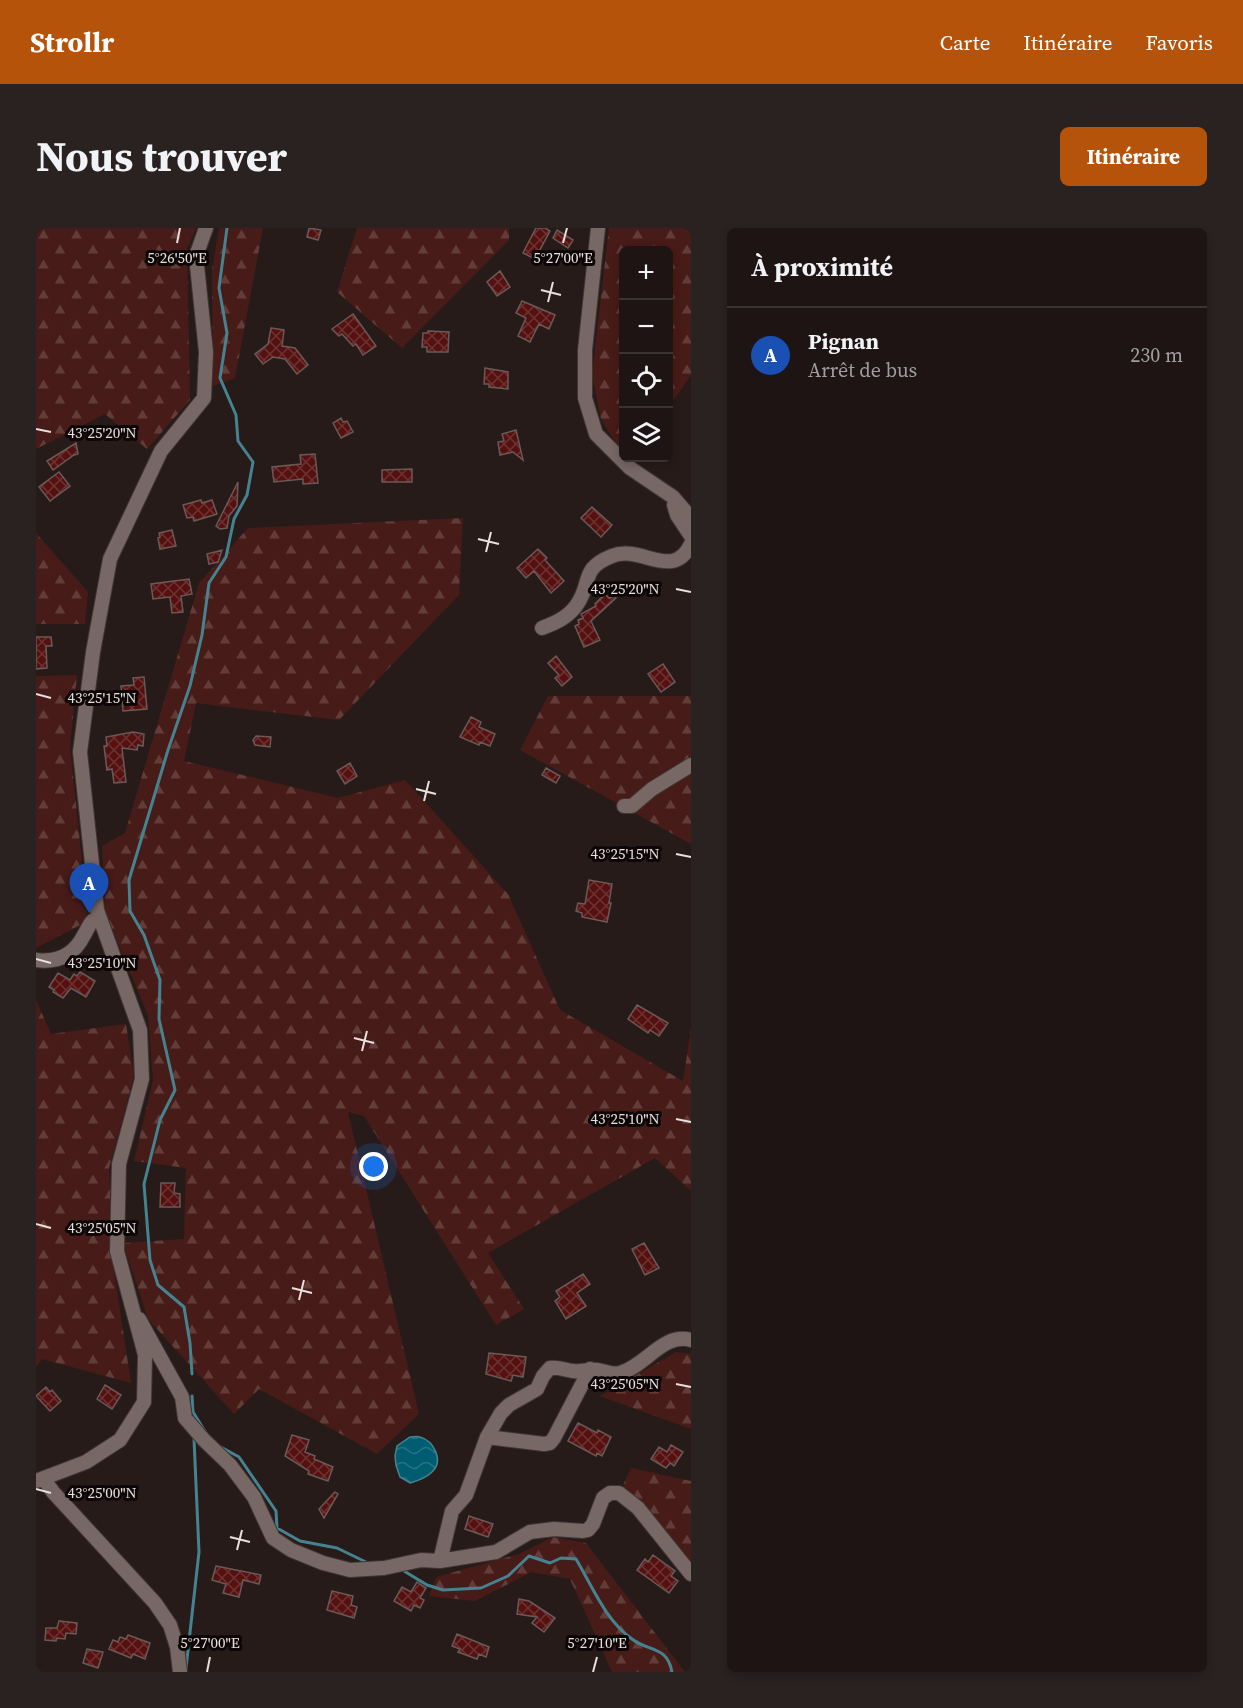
<!DOCTYPE html>
<html lang="fr">
<head>
<meta charset="utf-8">
<style>
	:root { --surface:#1d1413; --page:#2a2121; --text:#f1f3f6; --muted:#a09ea0; --line:#3b3333; --accent:#b45309 }
	body { margin:0; font-family:"Source Serif 4",serif; background:var(--page); color:var(--text) }
	.controls { position:absolute; right:18px; top:18px; display:grid; overflow:hidden; border-radius:9px; box-shadow:0 3px 9px #0003 }
	.controls button { width:54px; height:54px; display:grid; place-items:center; padding:0; border:0; border-bottom:2px solid var(--line); background:var(--surface); color:var(--text); font:30px sans-serif }
	.you { position:absolute; left:338px; top:939px; width:21px; height:21px; margin:-15px; border:4px solid #fff; border-radius:50%; background:#1a73e8; box-shadow:0 0 0 9px #1a73e833 }
	.badge { display:grid; place-items:center; width:39px; height:39px; border-radius:50%; background:var(--accent); color:#fff; font-size:20px; font-weight:700 }
	.pin { position:absolute; translate:-50% -50px; filter:drop-shadow(0 2px 3px #0008) }
	.pin::after { content:''; position:absolute; top:32px; width:21px; height:18px; background:inherit; clip-path:polygon(0 0,100% 0,50% 100%) }
	.list { margin:0; padding:0; list-style:none }
	h2 { display:flex; justify-content:space-between; align-items:center; height:78px; margin:0; padding:0 24px; font-size:26px }
	h2 small { font-size:20px; font-weight:400; color:var(--muted) }
	.list li { display:grid; grid-template-columns:39px 1fr auto; gap:18px; align-items:center; box-sizing:border-box; height:96px; padding:0 24px; border-top:2px solid var(--line) }
	.list b { display:block; font-size:22px; white-space:nowrap }
	.list p { margin:0; font-size:20px; white-space:nowrap; color:var(--muted) }
	.list em { font-size:20px; font-style:normal; color:var(--muted) }
	.icon { flex:none; width:33px; height:33px; fill:none; stroke:currentColor; stroke-width:2; stroke-linecap:round; stroke-linejoin:round }
	.map { position:relative; flex:none; width:655px; height:1444px; overflow:hidden; border-radius:9px }
	header { display:flex; align-items:center; gap:36px; box-sizing:border-box; height:84px; padding:0 30px; background:var(--accent); color:#fff }
	header strong { font-size:28px }
	nav { display:flex; gap:33px; margin-inline-start:auto; font-size:21px }
	.intro { display:flex; align-items:center; justify-content:space-between; box-sizing:border-box; height:144px; padding:0 36px }
	h1 { margin:0; font-size:42px }
	.button { padding:15px 27px; border-radius:9px; background:var(--accent); color:#fff; font-size:21px; font-weight:700 }
	main { display:flex; gap:36px; padding:0 36px }
	aside { flex:1; background:var(--surface); border-radius:9px; box-shadow:0 3px 9px #0003 }
	.map>svg:first-child { display:block }
</style>
</head>
<body>
<header>
<strong>Strollr</strong>
<nav><a>Carte</a><a>Itinéraire</a><a>Favoris</a></nav>
</header>
<div class="intro"><h1>Nous trouver</h1><a class="button">Itinéraire</a></div>
<main>
<div class="map">
<svg width="655" height="1444" viewBox="0 0 655 1444">
	<defs>
		<pattern id="forest-firs" width="22" height="20" patternUnits="userSpaceOnUse" patternTransform="scale(1.5)"><rect width="22" height="20" fill="#471b17"/><path d="M5 1l3.5 6h-7zM16 11l3.5 6h-7z" fill="#623c38"/></pattern>
		<pattern id="water-waves" width="16" height="10" patternUnits="userSpaceOnUse" patternTransform="scale(1.5)"><rect width="16" height="10" fill="#005c70"/><path d="M0 5q4-4 8 0t8 0" fill="none" stroke="#257384"/></pattern>
		<pattern id="building-cross-hatch" width="8" height="8" patternUnits="userSpaceOnUse" patternTransform="scale(1.5)"><rect width="8" height="8" fill="#55110f"/><path d="M0 0l8 8M0 8l8-8" fill="none" stroke="#6d3332"/></pattern>
	</defs>
	<rect width="100%" height="100%" fill="#271b19"/>
	<path fill="url(#forest-firs)" d="M 0,0 L 160,0 L 151,21 L 154,172 L 111,221 L 69,186 L 0,221 Z
		M 183,0 L 227,0 L 199,150 L 177,158 L 176,42 Z
		M 321,0 L 473,0 L 473,12 L 366,120 L 301,64 Z
		M 573,0 L 655,0 L 655,147 L 633,179 L 632,22 L 588,22 L 587,227 L 565,191 L 556,147 Z
		M 427,290 L 423,367 L 303,492 L 160,475 L 148,533 L 302,570 L 369,552 L 472,666 L 524,782 L 647,853 L 655,801 L 655,963 L 619,930 L 452,1025 L 488,1081 L 460,1097 L 328,888 L 312,884 L 383,1186 L 341,1226 L 223,1161 L 198,1186 L 112,1091 L 87,1015 L 148,1011 L 150,940 L 98,933 L 117,852 L 112,787 L 69,684 L 66,618 L 89,605 L 163,355 L 212,300 Z
		M 0,305 L 52,364 L 49,396 L 0,396 Z
		M 41,447 L 34,518 L 52,693 L 0,720 L 0,448 Z
		M 512,468 L 655,468 L 655,616 L 484,522 Z
		M 0,772 L 15,806 L 90,796 L 98,848 L 73,940 L 77,1036 L 95,1155 L 6,1131 L 0,1139 Z
		M 640,1124 L 655,1126 L 655,1201 L 564,1168 Z
		M 595,1240 L 655,1253 L 655,1335 L 587,1257 Z
		M 517,1309 L 550,1315 L 649,1444 L 576,1444 L 534,1351 L 495,1344 L 439,1373 L 393,1368 L 400,1349 L 483,1326 Z"/>
	<path fill="url(#water-waves)" stroke="#468391" stroke-width="1.5" d="M 374,1209 C 377,1209 381,1208 384,1209 C 398,1213 408,1233 396,1244 C 390,1250 381,1253 374,1255 L 364,1249 L 360,1237 L 359,1228 L 361,1218 Z"/>
	<g fill="none" stroke-linecap="round" stroke-linejoin="round">
		<path stroke="#468391" stroke-width="3" d="M 156,1146 L 154,1115 L 148,1079 L 122,1057 L 114,1032 L 108,956 L 124,892 L 139,862 L 123,791 L 124,752 L 108,707 L 94,683 L 93,652 L 132,522 L 154,458 L 166,407 L 173,355 L 190,329 L 198,291 L 211,267 L 217,234 L 202,213 L 200,187 L 184,150 L 191,105 L 183,60 L 191,0
			M 156,1168 L 157,1184 L 170,1205
			M 183,1218 L 203,1229 L 240,1283 L 241,1300 L 264,1313 L 301,1320 L 332,1335
			M 368,1343 L 391,1357 L 407,1362 L 445,1360 L 472,1348 L 493,1328 L 514,1335 L 525,1330 L 540,1331 C 556,1358 570,1393 596,1411 C 612,1424 631,1417 636,1444
			M 150,1440 L 163,1324 L 158,1211"/>
	</g>
	<path fill="url(#building-cross-hatch)" stroke="#695a58" stroke-width="1.5" d="M 273,0 L 285,2 L 282,12 L 271,9 Z
		M 500,0 L 509,0 L 514,3 L 499,31 L 487,25 Z
		M 521,2 L 537,12 L 532,20 L 517,10 Z
		M 464,43 L 474,59 L 461,68 L 451,54 Z
		M 486,73 L 519,87 L 513,101 L 503,96 L 494,114 L 482,108 L 490,90 L 480,85 Z
		M 317,86 L 340,118 L 327,127 L 320,116 L 317,118 L 306,106 L 303,108 L 296,101 Z
		M 235,100 L 248,102 L 246,118 L 259,120 L 272,137 L 261,146 L 249,131 L 237,129 L 227,136 L 219,126 L 232,116 Z
		M 392,103 L 413,104 L 412,124 L 391,124 L 391,119 L 386,119 L 387,105 L 392,105 Z
		M 449,140 L 472,144 L 472,161 L 453,159 L 453,156 L 448,156 Z
		M 305,190 L 307,194 L 311,193 L 317,204 L 305,210 L 297,195 Z
		M 480,202 L 487,232 L 477,224 L 464,227 L 462,214 L 468,213 L 466,206 Z
		M 40,215 L 42,226 L 38,227 L 17,242 L 11,233 Z
		M 279,226 L 282,255 L 267,256 L 267,251 L 238,254 L 236,239 L 265,236 L 264,227 Z
		M 376,241 L 376,254 L 346,254 L 346,242 Z
		M 23,244 L 34,258 L 14,273 L 3,259 Z
		M 202,254 L 201,278 L 193,288 L 191,300 L 184,301 L 180,298 Z
		M 165,272 L 166,275 L 176,272 L 181,286 L 158,293 L 157,289 L 151,290 L 147,277 Z
		M 556,279 L 576,297 L 565,309 L 545,290 Z
		M 136,302 L 140,318 L 124,321 L 122,310 L 124,309 L 123,305 Z
		M 502,321 L 511,330 L 509,332 L 528,353 L 515,365 L 498,343 L 490,350 L 481,340 Z
		M 186,322 L 182,334 L 173,336 L 171,326 Z
		M 153,351 L 156,366 L 145,368 L 147,384 L 136,385 L 134,369 L 117,371 L 115,356 Z
		M 569,366 L 573,370 L 578,368 L 580,370 L 555,393 L 564,412 L 548,419 L 539,398 L 543,396 L 542,392 L 547,390 L 545,386 L 560,378 L 559,376 Z
		M 0,409 L 15,409 L 16,418 L 10,418 L 11,440 L 0,441 Z
		M 520,428 L 536,449 L 526,458 L 519,450 L 523,447 L 512,435 Z
		M 627,436 L 639,454 L 625,464 L 612,446 Z
		M 108,449 L 111,481 L 87,483 L 85,458 L 98,457 L 97,450 Z
		M 435,489 L 445,494 L 443,499 L 459,506 L 454,518 L 444,514 L 443,517 L 424,509 Z
		M 97,504 L 108,506 L 107,518 L 102,517 L 101,522 L 86,520 L 90,554 L 78,555 L 76,541 L 71,542 L 68,518 L 71,518 L 70,509 Z
		M 220,508 L 235,509 L 234,519 L 219,517 L 217,512 Z
		M 314,535 L 321,548 L 309,556 L 301,543 Z
		M 510,540 L 524,548 L 520,555 L 506,547 Z
		M 553,652 L 576,656 L 573,675 L 575,675 L 571,694 L 546,689 L 546,685 L 540,683 L 542,675 L 549,676 Z
		M 44,744 L 59,753 L 50,769 L 35,760 L 27,770 L 17,764 L 18,762 L 13,759 L 22,745 L 34,752 L 38,746 L 41,748 Z
		M 601,777 L 632,795 L 623,808 L 614,802 L 612,805 L 592,791 Z
		M 125,955 L 139,955 L 138,965 L 144,966 L 144,979 L 124,979 Z
		M 608,1015 L 623,1040 L 609,1047 L 596,1021 Z
		M 547,1046 L 554,1056 L 541,1065 L 550,1078 L 530,1091 L 519,1073 L 524,1069 L 520,1063 Z
		M 453,1125 L 490,1129 L 487,1149 L 477,1147 L 475,1153 L 450,1146 Z
		M 69,1157 L 85,1167 L 76,1181 L 61,1171 Z
		M 10,1159 L 14,1164 L 16,1162 L 25,1173 L 14,1183 L 0,1168 Z
		M 542,1195 L 561,1205 L 562,1202 L 575,1209 L 566,1228 L 561,1225 L 560,1228 L 532,1213 Z
		M 256,1207 L 273,1212 L 269,1224 L 279,1228 L 278,1231 L 297,1239 L 292,1253 L 272,1246 L 273,1243 L 249,1228 Z
		M 635,1217 L 647,1224 L 638,1238 L 634,1235 L 630,1240 L 615,1231 L 623,1219 L 631,1224 Z
		M 299,1264 L 302,1266 L 288,1290 L 283,1281 Z
		M 433,1288 L 457,1296 L 452,1309 L 429,1301 Z
		M 617,1327 L 639,1343 L 635,1348 L 642,1353 L 633,1365 L 601,1342 L 609,1331 L 612,1334 Z
		M 180,1338 L 225,1347 L 223,1356 L 207,1352 L 203,1369 L 187,1365 L 190,1356 L 176,1352 Z
		M 381,1354 L 390,1360 L 384,1370 L 388,1372 L 384,1380 L 378,1377 L 375,1383 L 358,1373 L 366,1359 L 375,1364 Z
		M 296,1363 L 317,1368 L 315,1377 L 321,1379 L 318,1390 L 291,1382 Z
		M 483,1371 L 493,1373 L 519,1390 L 508,1404 L 496,1395 L 501,1389 L 481,1386 Z
		M 23,1393 L 41,1395 L 40,1406 L 30,1405 L 29,1411 L 21,1410 L 20,1413 L 9,1412 L 10,1400 L 21,1400 Z
		M 421,1406 L 453,1419 L 450,1429 L 443,1426 L 441,1431 L 422,1424 L 424,1421 L 416,1418 Z
		M 92,1407 L 114,1415 L 109,1431 L 97,1426 L 95,1430 L 73,1421 L 77,1412 L 82,1414 L 84,1409 L 90,1411 Z
		M 51,1421 L 67,1424 L 62,1440 L 47,1435 Z"/>
	<g fill="none" stroke-linecap="round" stroke-linejoin="round">
		<defs>
			<path id="minor" d="M 562,0 L 549,122 L 549,170 L 560,206 L 594,240 L 637,269 L 655,290
				M 638,277 L 641,287 L 655,308
				M 506,400 C 519,395 531,390 540,378 C 557,355 543,341 576,328 C 605,316 637,354 655,316
				M 588,578 L 596,578 L 616,561 L 655,537
				M 0,732 C 22,735 38,727 48,707 C 53,699 54,692 63,689
				M 103,1091 L 146,1169 L 149,1190 L 168,1212 L 194,1237 L 218,1269 L 237,1310 L 255,1322 L 287,1335 L 314,1342 L 348,1340 L 385,1332 L 404,1333 L 460,1324 L 494,1304 L 518,1301 L 547,1303 L 552,1302 L 557,1296 L 567,1270 L 574,1265 L 583,1265 L 602,1280 L 655,1346
				M 451,1209 L 508,1216 L 514,1215 L 518,1210 L 554,1141
				M 8,1251 L 17,1264 L 119,1375 L 134,1397 L 141,1419 L 144,1444
				M 0,1253 L 50,1234 L 84,1212 L 108,1174 L 109,1127 L 81,1023 L 83,936 L 106,851 L 104,802 L 61,682 L 44,524 L 57,424 L 74,331 L 125,223 L 168,170 L 170,124 L 160,28 L 170,0
				M 404,1333 L 416,1283 L 430,1267 L 451,1209 L 465,1185 L 473,1177 L 501,1161 L 507,1148 L 514,1140 C 523,1139 529,1142 537,1143 C 545,1144 553,1141 561,1142 C 569,1143 577,1147 584,1145 C 610,1138 627,1104 655,1112"/>
		</defs>
		<use href="#minor" stroke="#3f3635" stroke-width="16"/>
		<use href="#minor" stroke="#776765" stroke-width="14"/>
	</g>
	<path fill="none" stroke="#e8dfde" stroke-width="2" d="M 141,15 L 144,0M 527,15 L 531,0M 505,62 L 525,67M 512,74 L 517,54M 0,201 L 15,204M 442,311 L 463,316M 450,324 L 455,304M 640,361 L 655,364M 0,466 L 15,470M 380,561 L 400,566M 388,573 L 393,553M 640,626 L 655,629M 0,731 L 15,735M 318,810 L 338,815M 326,823 L 331,803M 640,891 L 655,894M 0,996 L 15,1000M 256,1060 L 276,1065M 263,1072 L 268,1052M 640,1156 L 655,1159M 0,1261 L 15,1265M 194,1309 L 214,1314M 201,1322 L 206,1302M 171,1444 L 174,1429M 557,1444 L 561,1429"/>
	<g font-size="15" text-anchor="middle" fill="#e8dfde" stroke="#0c0706" stroke-width="6" stroke-linejoin="round" paint-order="stroke">
		<text x="141" y="35">5°26'50"E</text>
		<text x="527" y="35">5°27'00"E</text>
		<text x="66" y="210">43°25'20"N</text>
		<text x="589" y="366">43°25'20"N</text>
		<text x="66" y="475">43°25'15"N</text>
		<text x="589" y="631">43°25'15"N</text>
		<text x="66" y="740">43°25'10"N</text>
		<text x="589" y="896">43°25'10"N</text>
		<text x="66" y="1005">43°25'05"N</text>
		<text x="589" y="1161">43°25'05"N</text>
		<text x="66" y="1270">43°25'00"N</text>
		<text x="174" y="1420">5°27'00"E</text>
		<text x="561" y="1420">5°27'10"E</text>
	</g>
</svg>
<div class="controls">
<button>+</button>
<button>−</button>
<button><svg class="icon" aria-label="locate" viewBox="0 0 24 24"><circle cx="12" cy="12" r="6"/><path d="M12 2v4M12 18v4M2 12h4M18 12h4"/></svg></button>
<button><svg class="icon" aria-label="layers" viewBox="0 0 24 24"><path d="M12 4l9 5-9 5-9-5zM3 14l9 5 9-5"/></svg></button>
</div>
<div class="you"></div>
<div class="pin badge" style="left:53px;top:685px;background:#1a4fb4">A</div>
</div>
<aside>
<h2>À proximité<small></small></h2>
<ul class="list">
<li><span class="badge" style="background:#1a4fb4">A</span><div><b>Pignan</b><p>Arrêt de bus</p></div><em>230 m</em></li>
</ul>
</aside>
</main>
</body>
</html>
